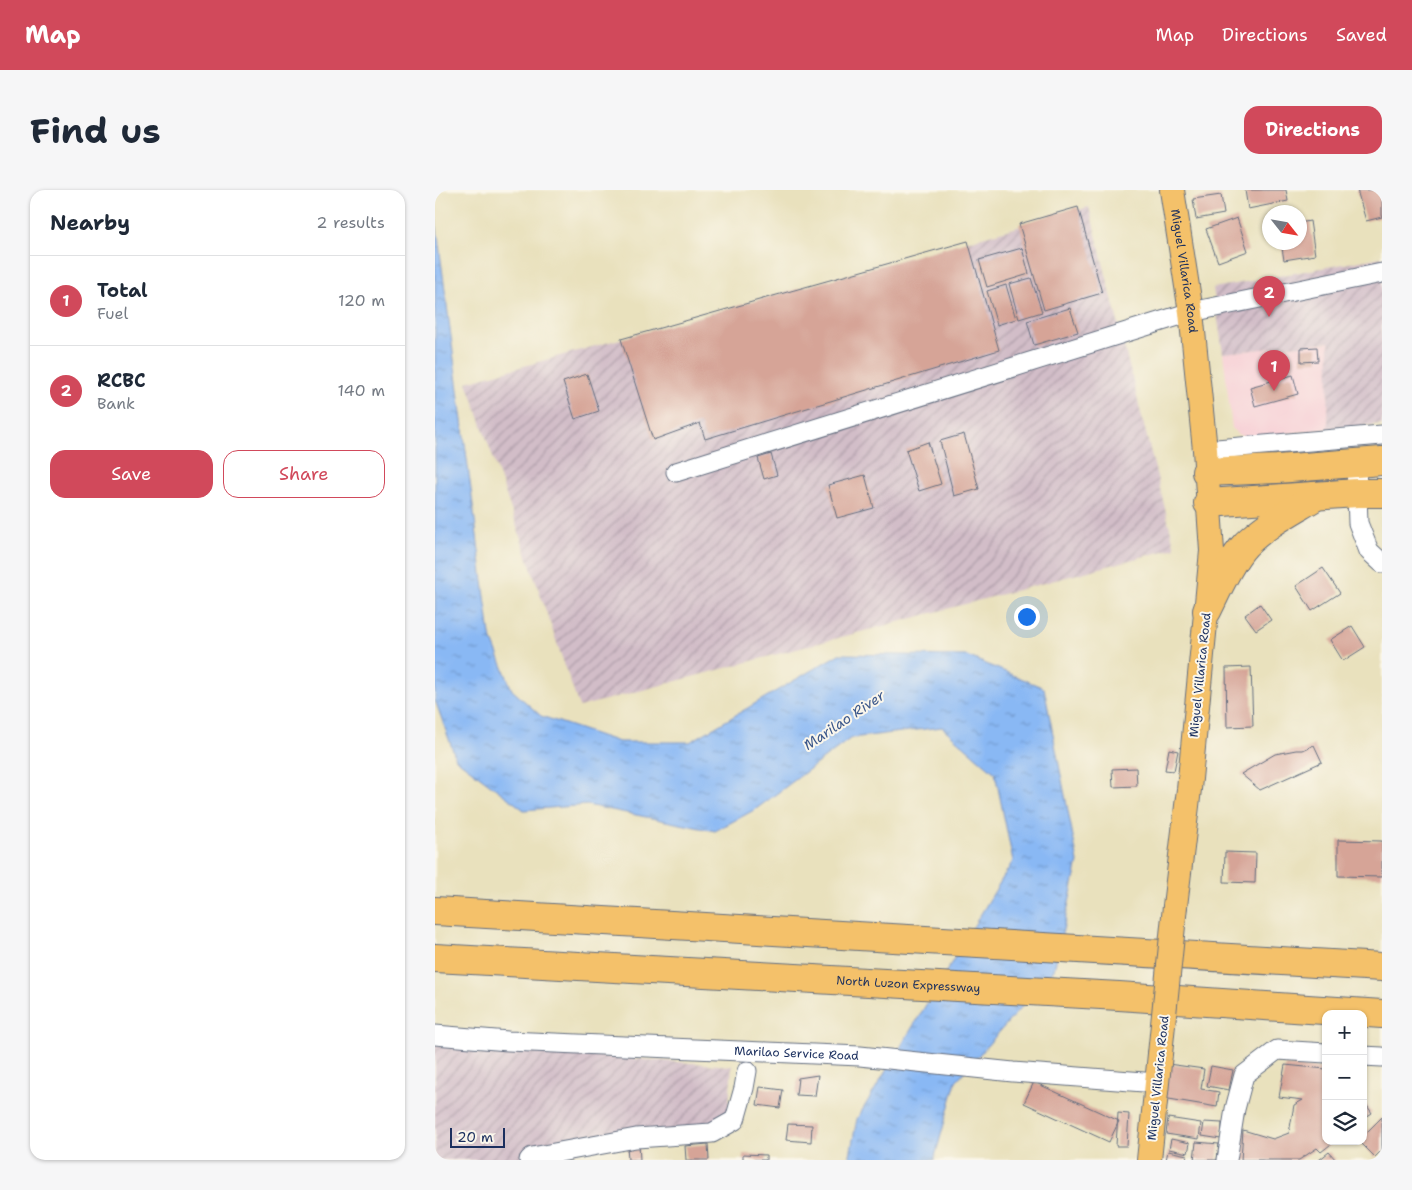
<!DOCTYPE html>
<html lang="en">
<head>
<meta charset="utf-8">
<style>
	:root { --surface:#fff; --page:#f6f6f7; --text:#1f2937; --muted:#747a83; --line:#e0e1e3; --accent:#d1495b }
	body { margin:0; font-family:"Shantell Sans",sans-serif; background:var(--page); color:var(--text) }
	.controls { position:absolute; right:15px; bottom:15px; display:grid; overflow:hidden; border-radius:10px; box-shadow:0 1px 4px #0004 }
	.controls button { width:45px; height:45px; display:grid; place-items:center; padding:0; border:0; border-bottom:1px solid var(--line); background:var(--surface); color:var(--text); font:25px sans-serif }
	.compass { position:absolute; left:827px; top:15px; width:45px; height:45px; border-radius:50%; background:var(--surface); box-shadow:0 1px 4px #0004; rotate:121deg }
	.scale { position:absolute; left:15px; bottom:12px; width:55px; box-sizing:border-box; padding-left:5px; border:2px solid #1b2f5e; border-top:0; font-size:14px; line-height:18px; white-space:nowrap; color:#1b2f5e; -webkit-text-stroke:4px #fbf7ec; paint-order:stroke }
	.you { position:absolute; left:591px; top:426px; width:18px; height:18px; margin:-12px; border:4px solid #fff; border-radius:50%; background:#1a73e8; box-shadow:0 0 0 8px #1a73e833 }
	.badge { display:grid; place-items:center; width:32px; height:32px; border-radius:50%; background:var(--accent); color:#fff; font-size:16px; font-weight:700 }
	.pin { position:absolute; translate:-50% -41px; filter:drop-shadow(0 1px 2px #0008) }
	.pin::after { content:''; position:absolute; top:26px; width:18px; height:15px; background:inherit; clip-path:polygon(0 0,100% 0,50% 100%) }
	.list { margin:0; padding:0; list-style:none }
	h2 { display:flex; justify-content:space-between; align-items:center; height:65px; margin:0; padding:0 20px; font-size:21px }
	h2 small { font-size:16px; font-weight:400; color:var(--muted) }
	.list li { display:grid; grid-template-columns:32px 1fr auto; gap:15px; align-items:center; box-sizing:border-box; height:90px; padding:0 20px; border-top:1px solid var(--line) }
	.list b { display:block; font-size:19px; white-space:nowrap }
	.list p { margin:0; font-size:16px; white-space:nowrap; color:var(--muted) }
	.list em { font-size:16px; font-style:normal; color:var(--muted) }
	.actions { display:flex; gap:10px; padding:15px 20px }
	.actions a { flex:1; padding:11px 0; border:1px solid var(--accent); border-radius:15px; text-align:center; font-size:18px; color:var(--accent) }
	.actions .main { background:var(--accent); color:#fff }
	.icon { flex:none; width:28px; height:28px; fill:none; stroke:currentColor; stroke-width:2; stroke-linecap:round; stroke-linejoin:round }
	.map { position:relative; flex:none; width:947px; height:970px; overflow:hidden; border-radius:15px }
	header { display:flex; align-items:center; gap:30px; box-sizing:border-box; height:70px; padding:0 25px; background:var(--accent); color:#fff }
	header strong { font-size:24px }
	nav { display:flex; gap:28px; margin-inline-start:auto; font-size:18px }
	.intro { display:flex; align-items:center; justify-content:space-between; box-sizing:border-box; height:120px; padding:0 30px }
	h1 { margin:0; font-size:35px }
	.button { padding:12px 22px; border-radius:15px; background:var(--accent); color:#fff; font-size:18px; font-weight:700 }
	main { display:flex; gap:30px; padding:0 30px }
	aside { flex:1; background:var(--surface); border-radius:15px; box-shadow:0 1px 4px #0004 }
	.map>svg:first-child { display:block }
</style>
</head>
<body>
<header>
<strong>Map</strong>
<nav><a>Map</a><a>Directions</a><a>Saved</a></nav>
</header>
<div class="intro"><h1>Find us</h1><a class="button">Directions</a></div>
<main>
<aside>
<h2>Nearby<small>2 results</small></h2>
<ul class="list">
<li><span class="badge">1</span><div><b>Total</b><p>Fuel</p></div><em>120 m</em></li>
<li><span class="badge">2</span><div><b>RCBC</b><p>Bank</p></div><em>140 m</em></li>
</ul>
<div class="actions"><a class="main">Save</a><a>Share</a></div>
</aside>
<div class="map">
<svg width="947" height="970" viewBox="0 0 947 970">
	<defs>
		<pattern id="industrial-furrows" width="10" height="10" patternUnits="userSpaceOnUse" patternTransform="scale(1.25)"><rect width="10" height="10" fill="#d2bdc8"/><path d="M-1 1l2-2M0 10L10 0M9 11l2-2" fill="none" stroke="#aa9aa6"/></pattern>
		<pattern id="water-ripples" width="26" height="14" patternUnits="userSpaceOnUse" patternTransform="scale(1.25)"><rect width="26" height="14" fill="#89b8f4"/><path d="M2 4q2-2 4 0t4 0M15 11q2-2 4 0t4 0" fill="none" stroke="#6f96c9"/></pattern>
	</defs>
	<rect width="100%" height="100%" fill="#fbf7ec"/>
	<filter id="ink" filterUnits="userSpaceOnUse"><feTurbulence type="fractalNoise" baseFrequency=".02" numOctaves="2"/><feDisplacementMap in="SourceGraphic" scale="10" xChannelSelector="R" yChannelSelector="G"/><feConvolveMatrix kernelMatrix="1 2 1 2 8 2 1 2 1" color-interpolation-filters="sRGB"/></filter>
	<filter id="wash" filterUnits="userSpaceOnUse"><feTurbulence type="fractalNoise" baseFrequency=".0096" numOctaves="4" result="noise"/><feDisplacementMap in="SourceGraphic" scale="20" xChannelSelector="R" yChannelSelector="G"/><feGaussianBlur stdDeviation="1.12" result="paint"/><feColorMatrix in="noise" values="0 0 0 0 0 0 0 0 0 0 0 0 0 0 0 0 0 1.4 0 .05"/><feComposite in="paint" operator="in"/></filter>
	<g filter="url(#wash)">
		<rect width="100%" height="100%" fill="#e9e1bd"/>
		<path fill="#f7cfd5" d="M 895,152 L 893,239 L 813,248 L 802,244 L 797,238 L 788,163 Z"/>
		<path fill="url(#industrial-furrows)" d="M 654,17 L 740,358 L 144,517 L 32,192 Z
			M 947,67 L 947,234 L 893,239 L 894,152 L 788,163 L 778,98 Z
			M 0,854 L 297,876 L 292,938 L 89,970 L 0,970 Z"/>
		<path fill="url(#water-ripples)" stroke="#5274a9" d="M 0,24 L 55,445 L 77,500 L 106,526 L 184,552 L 255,552 L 404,464 L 532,466 L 609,498 L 643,672 L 619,780 L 521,891 L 499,970 L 414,970 L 422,929 L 578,671 L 560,583 L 507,537 L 416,548 L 321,619 L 280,641 L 152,615 L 89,620 L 21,569 L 0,510 Z"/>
		<g id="blocks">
			<path fill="#d6a497" d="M 810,0 L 851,0 L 853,11 L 813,19 Z
				M 922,0 L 947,0 L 947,27 L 931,31 Z
				M 786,5 L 789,24 L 761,29 L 758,9 Z
				M 643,17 L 667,103 L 609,120 L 584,34 Z
				M 802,28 L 813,61 L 783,72 L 771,39 Z
				M 875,31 L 880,65 L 849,70 L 846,52 L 864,52 L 864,33 Z
				M 533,51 L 564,160 L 270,249 L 265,233 L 218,250 L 186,149 Z
				M 587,58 L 594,84 L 552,97 L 544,70 Z
				M 596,88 L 607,122 L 584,129 L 574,94 Z
				M 571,95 L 581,129 L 562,135 L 552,101 Z
				M 635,118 L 643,142 L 599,155 L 592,131 Z
				M 882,157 L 883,171 L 866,172 L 866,158 Z
				M 152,184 L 164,221 L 140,229 L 128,192 Z
				M 858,185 L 863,204 L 820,216 L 815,197 Z
				M 529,244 L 544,299 L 519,306 L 505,251 Z
				M 493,252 L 506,294 L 484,301 L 471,260 Z
				M 336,264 L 342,285 L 329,289 L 323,268 Z
				M 430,285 L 439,318 L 402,328 L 393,295 Z
				M 888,378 L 905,403 L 877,421 L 861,396 Z
				M 825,414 L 836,430 L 821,440 L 810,425 Z
				M 917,436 L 930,457 L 908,471 L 895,450 Z
				M 816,477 L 818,536 L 792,537 L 791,478 Z
				M 879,555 L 887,572 L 825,600 L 806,584 L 840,564 L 861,560 L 868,560 Z
				M 734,559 L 743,561 L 739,581 L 730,580 Z
				M 701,578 L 702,596 L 678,597 L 677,579 Z
				M 903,650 L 947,651 L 947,687 L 903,686 Z
				M 790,662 L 821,663 L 820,693 L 789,692 Z
				M 733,874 L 769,879 L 766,899 L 784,902 L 782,917 L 728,908 Z
				M 850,875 L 891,879 L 891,951 L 900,951 L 886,962 L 882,958 L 864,970 L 806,970 L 808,940 L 838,949 L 854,943 L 859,915 L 868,910 L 844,907 Z
				M 776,876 L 798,880 L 794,900 L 772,896 Z
				M 383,885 L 380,906 L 361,905 L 363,888 Z
				M 599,892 L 684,931 L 674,952 L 589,913 Z
				M 325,897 L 348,900 L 345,918 L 322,915 Z
				M 928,910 L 937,923 L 928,929 Z
				M 683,923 L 694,924 L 692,956 L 681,956 Z
				M 947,927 L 947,960 L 940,967 L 924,951 L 928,951 L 928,946 Z
				M 733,928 L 766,933 L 764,949 L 731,944 Z
				M 769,932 L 787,933 L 786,949 L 767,946 Z
				M 353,934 L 377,935 L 376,952 L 351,950 Z
				M 736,949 L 755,953 L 753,963 L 734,959 Z
				M 761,952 L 784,954 L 782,970 L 759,970 Z
				M 204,953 L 205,970 L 193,970 L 192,955 Z
				M 273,954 L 274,970 L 251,970 L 250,956 Z
				M 733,961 L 752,965 L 751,970 L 731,970 Z
				M 894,962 L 901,970 L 884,970 Z
				M 308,964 L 331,965 L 331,970 L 308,970 Z"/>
		</g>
	</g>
	<g filter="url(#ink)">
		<use href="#blocks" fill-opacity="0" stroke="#636d7f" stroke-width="1"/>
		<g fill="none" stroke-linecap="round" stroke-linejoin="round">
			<defs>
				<g id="minor">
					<path d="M 770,260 L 947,245"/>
					<path d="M 921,272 L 923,333 L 934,361 L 947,373"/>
					<path d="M 241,282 L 756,122 L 947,83"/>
					<path id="s1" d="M 0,845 L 73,851 L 425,866 L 578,882 L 722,893"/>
					<path d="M 928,866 L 947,867"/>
					<path d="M 94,970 L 97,967 L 201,948 L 277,943 L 300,930 L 309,898 L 312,881"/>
					<path d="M 792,970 L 800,919 L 809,885 L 842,860 L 891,863"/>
				</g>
				<g id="major">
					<path id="s2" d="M 737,0 L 756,122 L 770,260 L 777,361 L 754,599 L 740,716"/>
					<path d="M 714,970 L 725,864"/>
				</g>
				<g id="highway">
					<path d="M 771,282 L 842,279 L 947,271"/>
					<path d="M 773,313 L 922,303 L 947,303"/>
					<path d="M 772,421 C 782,401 795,371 811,354 C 830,335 855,322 878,308"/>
					<path d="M 0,721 L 947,777"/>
					<path id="s3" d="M 0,768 L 684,806 L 947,824"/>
				</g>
			</defs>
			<use href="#minor" stroke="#636d7f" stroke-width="21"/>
			<use href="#major" stroke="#636d7f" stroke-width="26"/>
			<use href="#highway" stroke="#636d7f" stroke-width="30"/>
			<use href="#minor" stroke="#fff" stroke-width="19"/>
			<use href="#major" stroke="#f4c16a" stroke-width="24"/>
			<use href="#highway" stroke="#f4c16a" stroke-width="28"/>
			<defs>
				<path id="major-bridge" d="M 725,864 L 740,716"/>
			</defs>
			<use href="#major-bridge" stroke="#636d7f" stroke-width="26" stroke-linecap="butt"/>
			<use href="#major-bridge" stroke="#f4c16a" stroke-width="24"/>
		</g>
	</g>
	<g text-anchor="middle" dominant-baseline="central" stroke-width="4" stroke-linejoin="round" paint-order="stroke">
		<g font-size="12" fill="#1b2f5e" stroke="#fbf7ec">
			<text stroke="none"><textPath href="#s2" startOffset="82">Miguel Villarica Road</textPath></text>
			<text transform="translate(765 485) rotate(-84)">Miguel Villarica Road</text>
			<text stroke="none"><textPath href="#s3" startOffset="474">North Luzon Expressway</textPath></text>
			<text stroke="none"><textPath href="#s1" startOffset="362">Marilao Service Road</textPath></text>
			<text transform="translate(723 888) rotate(-84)">Miguel Villarica Road</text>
		</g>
		<g font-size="14" font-style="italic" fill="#3c588b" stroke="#fbf7ec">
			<text transform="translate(409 530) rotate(-34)">Marilao River</text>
		</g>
	</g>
</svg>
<div class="controls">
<button>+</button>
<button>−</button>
<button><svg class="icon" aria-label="layers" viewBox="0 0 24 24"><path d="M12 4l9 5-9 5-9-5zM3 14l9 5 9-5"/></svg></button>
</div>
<svg class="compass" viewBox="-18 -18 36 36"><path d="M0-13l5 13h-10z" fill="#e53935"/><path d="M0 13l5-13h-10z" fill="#747a83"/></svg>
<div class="scale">20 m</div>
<div class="you"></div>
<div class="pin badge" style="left:839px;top:201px">1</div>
<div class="pin badge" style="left:834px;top:127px">2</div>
</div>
</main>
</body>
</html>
